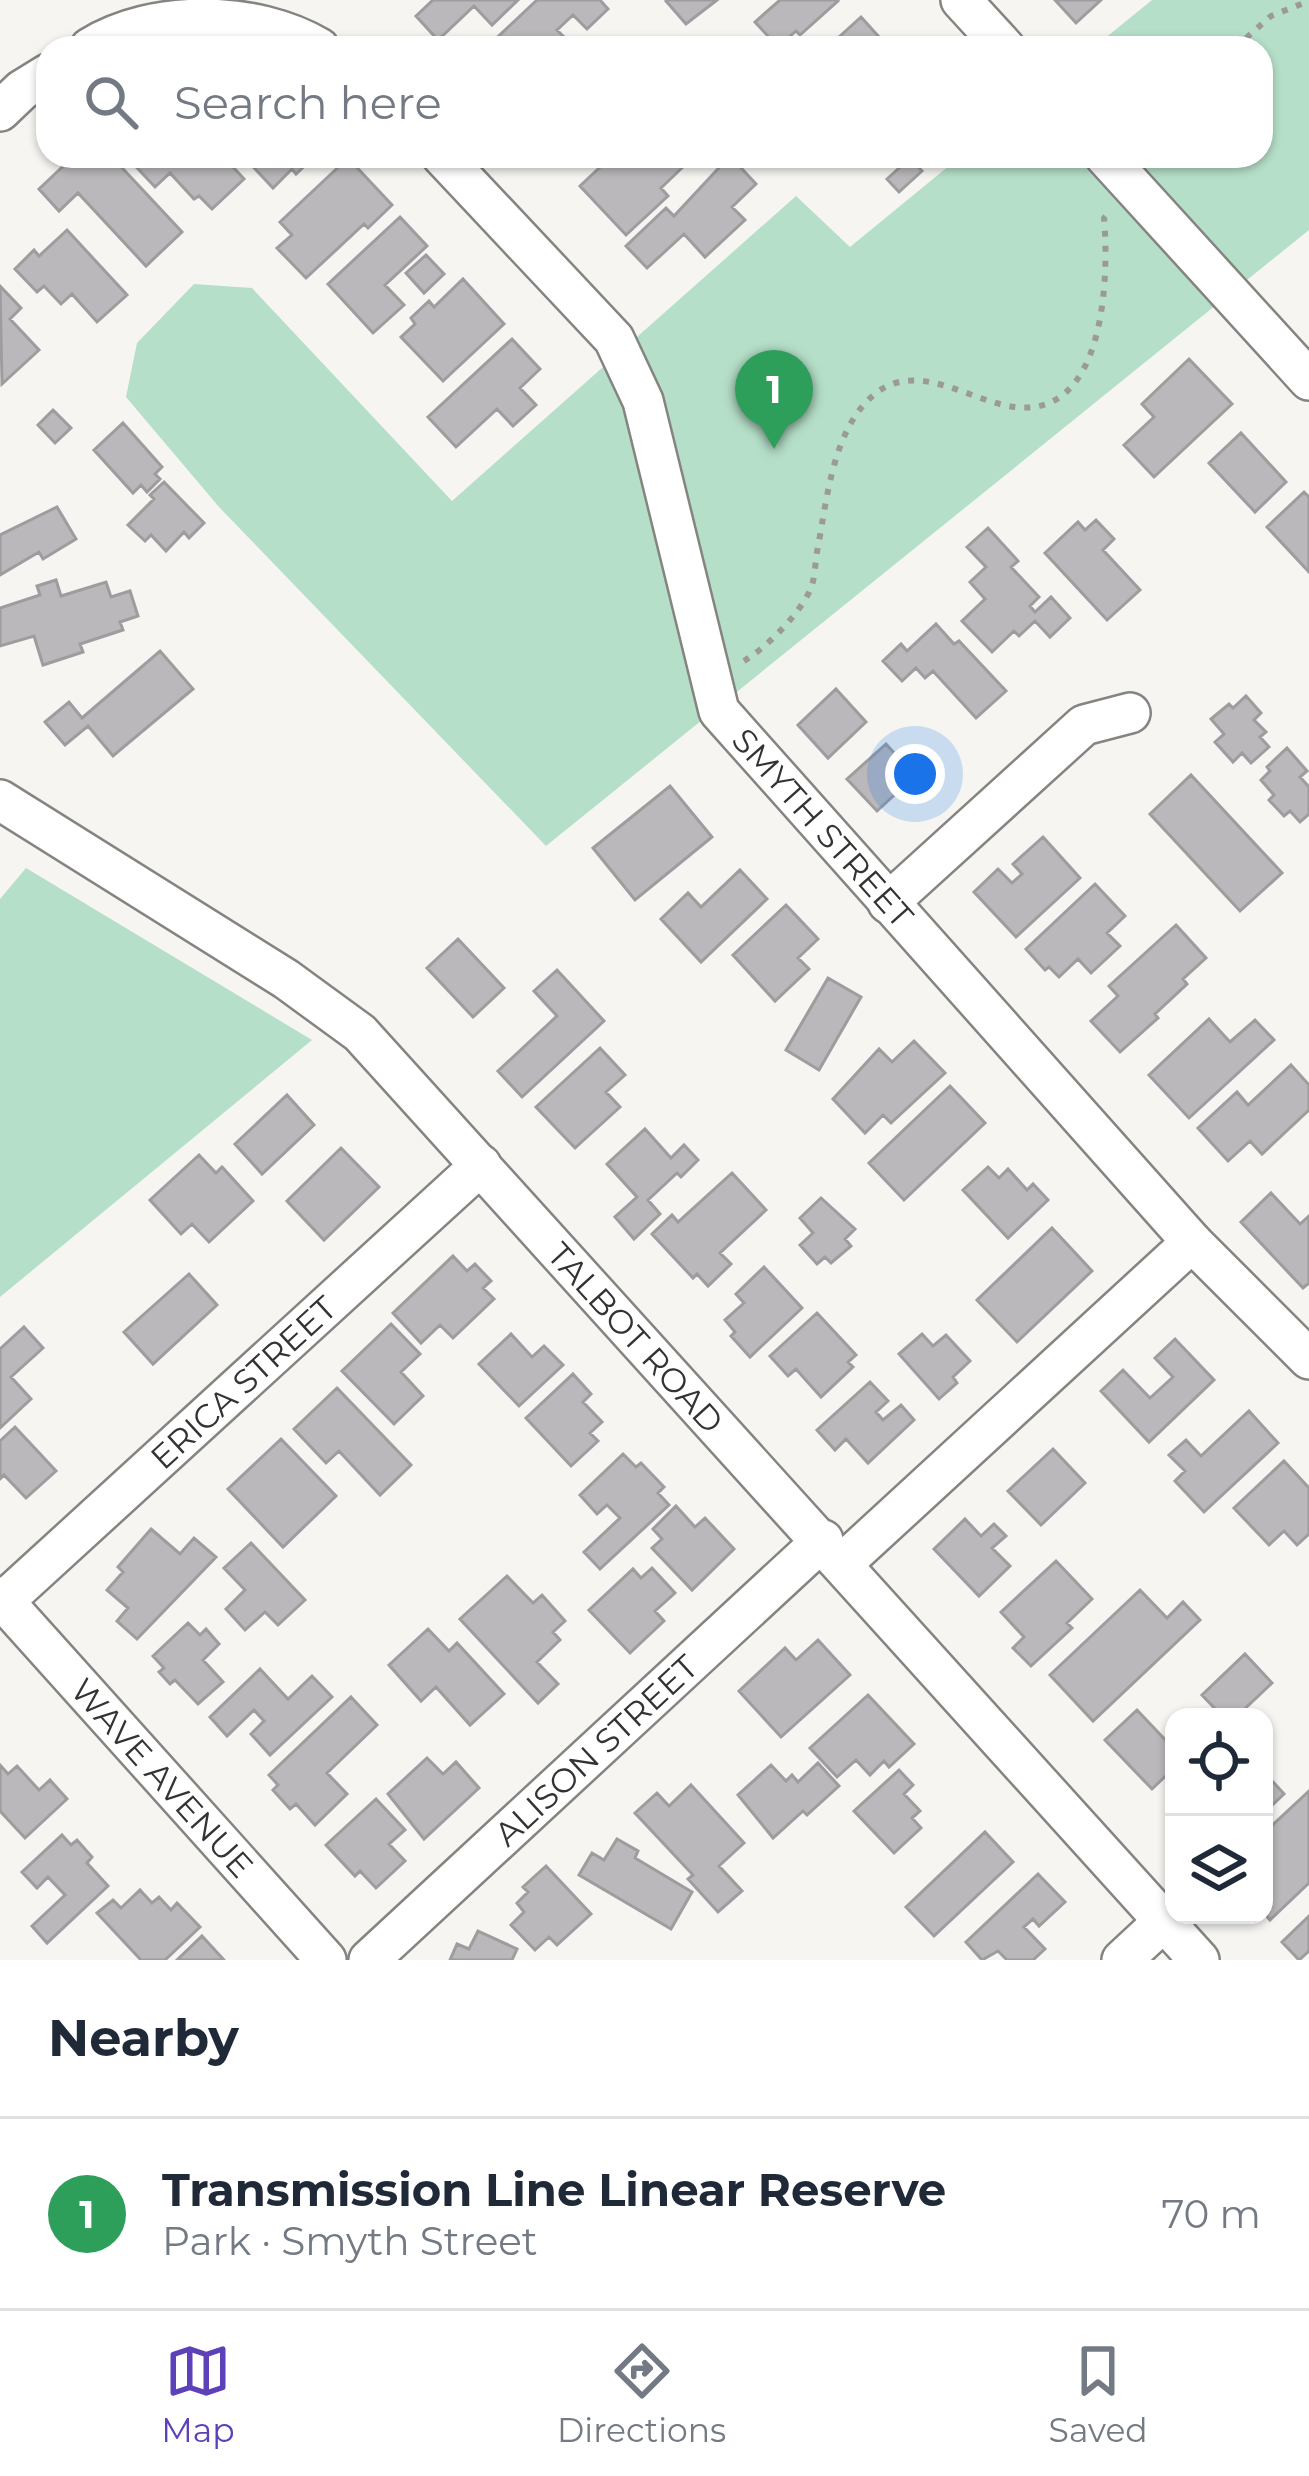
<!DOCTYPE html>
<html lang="en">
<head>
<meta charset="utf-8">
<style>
	:root { --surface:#fff; --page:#f6f6f7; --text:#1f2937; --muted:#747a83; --line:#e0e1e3; --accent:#5d41b9 }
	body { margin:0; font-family:Montserrat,sans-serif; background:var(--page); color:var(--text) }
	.controls { position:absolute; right:36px; bottom:36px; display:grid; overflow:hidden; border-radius:24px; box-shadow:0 3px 9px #0004 }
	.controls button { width:108px; height:108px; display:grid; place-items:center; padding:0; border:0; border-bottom:3px solid var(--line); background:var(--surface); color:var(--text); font:60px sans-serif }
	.you { position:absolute; left:915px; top:774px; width:42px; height:42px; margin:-30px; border:9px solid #fff; border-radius:50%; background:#1a73e8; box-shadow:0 0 0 18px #1a73e833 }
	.badge { display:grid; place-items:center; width:78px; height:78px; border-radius:50%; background:var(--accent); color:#fff; font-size:39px; font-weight:700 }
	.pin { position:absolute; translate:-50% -99px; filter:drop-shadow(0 3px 6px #0008) }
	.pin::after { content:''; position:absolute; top:63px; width:42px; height:36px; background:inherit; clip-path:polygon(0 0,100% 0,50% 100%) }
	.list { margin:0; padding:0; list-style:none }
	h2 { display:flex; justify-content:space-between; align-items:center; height:156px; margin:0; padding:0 48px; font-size:51px }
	h2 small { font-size:39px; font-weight:400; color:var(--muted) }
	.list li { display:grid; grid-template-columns:78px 1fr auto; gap:36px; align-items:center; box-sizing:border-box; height:192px; padding:0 48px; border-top:3px solid var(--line) }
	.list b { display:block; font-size:45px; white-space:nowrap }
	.list p { margin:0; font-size:39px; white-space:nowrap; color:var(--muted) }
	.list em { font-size:39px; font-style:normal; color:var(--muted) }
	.icon { flex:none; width:66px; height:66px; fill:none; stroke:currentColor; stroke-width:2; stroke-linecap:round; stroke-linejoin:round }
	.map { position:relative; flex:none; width:1309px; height:1960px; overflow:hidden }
	.search { position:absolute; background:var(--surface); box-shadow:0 3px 9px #0004; left:36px; right:36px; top:36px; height:132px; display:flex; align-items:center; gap:30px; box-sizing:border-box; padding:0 42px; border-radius:36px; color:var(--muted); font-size:45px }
	.sheet { height:348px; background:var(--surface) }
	nav { display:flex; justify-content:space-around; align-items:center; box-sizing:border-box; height:168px; border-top:3px solid var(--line); background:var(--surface); font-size:33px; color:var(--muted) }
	nav a { display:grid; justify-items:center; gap:6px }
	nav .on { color:var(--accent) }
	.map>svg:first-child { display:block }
</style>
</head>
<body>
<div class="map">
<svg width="1309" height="1960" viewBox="0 0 1309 1960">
	<rect width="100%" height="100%" fill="#f6f5f2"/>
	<path fill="#b5dfc8" d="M 1152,0 L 1309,0 L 1309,230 L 546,846 L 219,507 L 126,397 L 137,343 L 194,284 L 252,288 L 452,501 L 796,196 L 850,247 L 961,156 L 1261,156 L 1261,48 L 1093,48 Z
		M 26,868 L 312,1040 L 0,1297 L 0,899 Z"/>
	<path fill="#bbb8bb" stroke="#9e9c9e" stroke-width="3" d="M 433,0 L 518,0 L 492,25 L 474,6 L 438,40 L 416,16 Z
		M 537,0 L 600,0 L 608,9 L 587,29 L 573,15 L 557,30 L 575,48 L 486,48 Z
		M 717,0 L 686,24 L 666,1 L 667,0 Z
		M 780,0 L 837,0 L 838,1 L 800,35 L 796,31 L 778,47 L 755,22 Z
		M 1055,0 L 1101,0 L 1076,23 Z
		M 861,17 L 889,48 L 827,48 Z
		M 74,156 L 111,156 L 182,232 L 146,266 L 78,193 L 59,211 L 39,189 Z
		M 126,156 L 223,156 L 244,179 L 212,209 L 199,196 L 194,199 L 170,173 L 155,187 Z
		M 243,156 L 315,156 L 296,174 L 292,169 L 273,188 Z
		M 612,156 L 679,156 L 686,164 L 661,188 L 668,196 L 626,235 L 580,186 Z
		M 730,156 L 756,184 L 732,207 L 745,220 L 705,257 L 684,234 L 647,268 L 626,246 L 666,208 L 674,216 Z
		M 348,158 L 392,205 L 368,228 L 364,224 L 306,278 L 277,248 L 292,235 L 280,222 Z
		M 910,158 L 922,171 L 899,192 L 887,179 Z
		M 400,217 L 427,246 L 385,285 L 404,305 L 373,333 L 328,284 Z
		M 67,230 L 127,295 L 97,322 L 72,294 L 61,304 L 44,286 L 37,292 L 15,269 L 34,250 L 39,256 Z
		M 426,255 L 444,274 L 424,293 L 406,273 Z
		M 463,279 L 504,324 L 443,381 L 401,337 L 415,324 L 411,318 L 429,301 L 434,307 Z
		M 0,286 L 21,308 L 10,319 L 39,350 L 2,384 Z
		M 512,339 L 540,369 L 520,388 L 536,405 L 513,426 L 497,409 L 456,447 L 428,417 Z
		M 1189,359 L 1232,404 L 1154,477 L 1124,445 L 1154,417 L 1142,404 Z
		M 53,410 L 71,428 L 55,443 L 38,425 Z
		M 123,423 L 162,467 L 155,474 L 160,479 L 147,492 L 141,485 L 133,493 L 94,450 Z
		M 1241,433 L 1286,482 L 1255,512 L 1209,463 Z
		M 164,482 L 204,523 L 189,538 L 184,532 L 166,551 L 151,535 L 145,541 L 128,525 L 154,499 L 150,495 Z
		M 1304,492 L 1309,497 L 1309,572 L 1267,527 Z
		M 57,507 L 76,539 L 43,559 L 39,552 L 0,575 L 0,535 Z
		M 1096,520 L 1114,539 L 1103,550 L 1140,590 L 1107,620 L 1045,553 L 1078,522 L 1085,530 Z
		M 988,528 L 1018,561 L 1011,567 L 1039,597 L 1030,606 L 1035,612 L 1051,597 L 1070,618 L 1050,637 L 1035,621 L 1019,636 L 1014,631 L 992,652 L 962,621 L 985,599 L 970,582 L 986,567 L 967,547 Z
		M 56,580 L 61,596 L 106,582 L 111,597 L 130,591 L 138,616 L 120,622 L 123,630 L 80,644 L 83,652 L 43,665 L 34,636 L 0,646 L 0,608 L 40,595 L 37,586 Z
		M 936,624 L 954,644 L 959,641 L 1006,691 L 976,718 L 933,671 L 925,678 L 916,668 L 902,681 L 883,661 L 901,644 L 907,651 Z
		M 160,651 L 193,689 L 113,756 L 88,726 L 65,745 L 45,722 L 69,702 L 82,718 Z
		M 836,689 L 866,722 L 828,758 L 798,725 Z
		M 1246,696 L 1261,713 L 1254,720 L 1266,732 L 1260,737 L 1269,747 L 1251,763 L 1242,753 L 1233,762 L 1215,742 L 1224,734 L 1211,719 L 1229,704 L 1233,708 Z
		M 886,744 L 915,776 L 877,811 L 847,779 Z
		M 1287,748 L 1307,771 L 1300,777 L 1309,787 L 1309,814 L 1300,822 L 1290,811 L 1284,816 L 1269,800 L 1274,795 L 1261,780 L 1270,771 L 1267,767 Z
		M 1191,775 L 1282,873 L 1240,911 L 1150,814 Z
		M 670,786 L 712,837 L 635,900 L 593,848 Z
		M 1043,837 L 1080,878 L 1016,937 L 974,892 L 998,869 L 1012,883 L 1022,874 L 1013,864 Z
		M 740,870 L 767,899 L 701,962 L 661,919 L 688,893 L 701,907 Z
		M 1095,884 L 1125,916 L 1107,933 L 1120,946 L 1091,973 L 1078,959 L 1059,977 L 1049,967 L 1045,970 L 1026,949 Z
		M 786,905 L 818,939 L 798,958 L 809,969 L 775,1001 L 733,955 Z
		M 1176,925 L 1206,958 L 1183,979 L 1187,984 L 1155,1014 L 1158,1018 L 1120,1052 L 1091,1021 L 1118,996 L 1109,986 Z
		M 458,939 L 504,988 L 473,1017 L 427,968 Z
		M 557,970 L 604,1021 L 522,1097 L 498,1071 L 557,1016 L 534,991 Z
		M 828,978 L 861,997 L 819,1070 L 786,1050 Z
		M 1209,1019 L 1230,1042 L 1255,1020 L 1274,1040 L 1189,1118 L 1149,1075 Z
		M 914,1041 L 945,1073 L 891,1123 L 883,1115 L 865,1133 L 833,1099 L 879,1049 L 892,1062 Z
		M 600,1048 L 625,1075 L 606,1092 L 620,1107 L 575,1148 L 536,1107 Z
		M 1291,1065 L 1309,1085 L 1309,1110 L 1262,1154 L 1250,1141 L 1228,1161 L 1198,1128 L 1237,1092 L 1248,1105 Z
		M 950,1086 L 985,1123 L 904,1200 L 869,1163 Z
		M 287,1095 L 314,1125 L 262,1174 L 235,1144 Z
		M 645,1129 L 671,1158 L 684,1145 L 698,1160 L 681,1177 L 677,1173 L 648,1200 L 660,1214 L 634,1239 L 615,1217 L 637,1197 L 607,1164 Z
		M 341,1148 L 379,1187 L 324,1240 L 287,1201 Z
		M 199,1155 L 216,1173 L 222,1167 L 253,1201 L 209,1242 L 192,1224 L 181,1234 L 150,1200 Z
		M 988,1167 L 999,1178 L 1008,1169 L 1027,1190 L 1033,1184 L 1048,1200 L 1008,1238 L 963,1190 Z
		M 732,1173 L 766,1210 L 720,1253 L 731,1264 L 708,1286 L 697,1274 L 693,1278 L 652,1234 L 672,1215 L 678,1222 Z
		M 1271,1193 L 1300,1224 L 1309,1216 L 1309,1283 L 1303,1288 L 1241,1222 Z
		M 821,1198 L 855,1229 L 845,1239 L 851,1246 L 831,1263 L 825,1257 L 817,1264 L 800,1245 L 813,1233 L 800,1218 Z
		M 1052,1228 L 1092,1271 L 1017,1342 L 977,1300 Z
		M 453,1256 L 467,1271 L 475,1264 L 491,1281 L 483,1288 L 494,1299 L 453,1338 L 440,1325 L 421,1343 L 393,1313 Z
		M 764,1267 L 802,1308 L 750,1357 L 731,1336 L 735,1332 L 725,1320 L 744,1303 L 736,1294 Z
		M 189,1274 L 217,1305 L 153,1364 L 124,1332 Z
		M 817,1313 L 856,1355 L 848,1362 L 853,1367 L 821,1397 L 796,1369 L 788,1376 L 770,1356 Z
		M 391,1324 L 420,1354 L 401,1372 L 423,1396 L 394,1424 L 342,1371 Z
		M 24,1327 L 43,1348 L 11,1377 L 31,1399 L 0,1428 L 0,1349 Z
		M 511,1334 L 532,1357 L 544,1346 L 563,1365 L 519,1406 L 479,1364 Z
		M 922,1334 L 933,1346 L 946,1335 L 970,1361 L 953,1377 L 957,1383 L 939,1399 L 899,1354 Z
		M 1175,1339 L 1214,1380 L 1149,1442 L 1101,1391 L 1123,1370 L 1150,1398 L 1173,1377 L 1155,1358 Z
		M 573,1374 L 591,1394 L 583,1402 L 602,1422 L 590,1433 L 598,1441 L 571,1466 L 526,1418 Z
		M 870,1382 L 888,1401 L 876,1412 L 883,1420 L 901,1405 L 914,1420 L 868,1463 L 846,1439 L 835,1450 L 817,1430 Z
		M 337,1388 L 411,1465 L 380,1495 L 339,1451 L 326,1463 L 294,1429 Z
		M 1249,1411 L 1278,1443 L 1204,1512 L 1175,1481 L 1185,1471 L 1169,1455 L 1186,1440 L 1201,1456 Z
		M 15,1427 L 56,1471 L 26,1498 L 4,1475 L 0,1479 L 0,1441 Z
		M 281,1439 L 336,1496 L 283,1547 L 228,1489 Z
		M 1053,1449 L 1085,1483 L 1041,1525 L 1008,1491 Z
		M 623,1454 L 636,1467 L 641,1463 L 664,1487 L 658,1493 L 669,1505 L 600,1569 L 584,1552 L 620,1518 L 607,1505 L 597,1514 L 580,1495 Z
		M 1284,1461 L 1309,1488 L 1309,1534 L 1297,1545 L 1284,1531 L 1269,1545 L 1234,1508 Z
		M 676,1506 L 695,1527 L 705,1518 L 734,1549 L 692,1590 L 652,1548 L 662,1539 L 653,1529 Z
		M 965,1519 L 981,1536 L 994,1524 L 1006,1536 L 992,1548 L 1010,1566 L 979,1596 L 934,1549 Z
		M 151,1529 L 180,1554 L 194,1538 L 216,1557 L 137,1639 L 117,1621 L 128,1608 L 107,1590 L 123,1572 L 118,1567 Z
		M 251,1543 L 305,1600 L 278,1625 L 265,1612 L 245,1630 L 226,1609 L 245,1590 L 224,1568 Z
		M 1056,1561 L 1092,1599 L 1067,1623 L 1072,1628 L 1031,1666 L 1013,1648 L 1024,1637 L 1001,1612 Z
		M 652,1568 L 675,1593 L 655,1611 L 664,1621 L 630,1653 L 589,1610 L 633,1569 L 641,1578 Z
		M 507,1576 L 533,1603 L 542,1595 L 565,1621 L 553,1632 L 560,1640 L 537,1662 L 558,1684 L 538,1703 L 460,1619 Z
		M 1140,1590 L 1167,1618 L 1183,1602 L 1200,1620 L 1093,1721 L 1050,1675 Z
		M 188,1623 L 200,1635 L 206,1629 L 219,1644 L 203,1660 L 223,1682 L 198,1704 L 175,1680 L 170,1684 L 159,1672 L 164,1668 L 153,1656 Z
		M 428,1629 L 449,1651 L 457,1643 L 504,1694 L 470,1725 L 436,1687 L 421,1701 L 389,1665 Z
		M 818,1640 L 850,1675 L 781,1737 L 739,1691 L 785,1648 L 796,1660 Z
		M 1245,1654 L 1272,1683 L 1236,1717 L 1223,1717 L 1202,1695 Z
		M 260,1669 L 288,1699 L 312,1676 L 332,1697 L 270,1755 L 251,1734 L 264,1721 L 254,1710 L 227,1736 L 210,1717 Z
		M 868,1695 L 914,1744 L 889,1767 L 884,1761 L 870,1775 L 856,1760 L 837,1777 L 810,1748 Z
		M 351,1697 L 377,1725 L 327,1773 L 347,1794 L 315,1825 L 296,1804 L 290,1809 L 273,1790 L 278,1785 L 269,1775 Z
		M 1137,1710 L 1174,1749 L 1174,1768 L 1152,1789 L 1105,1740 Z
		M 427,1758 L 443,1774 L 456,1762 L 479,1788 L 424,1839 L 388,1794 Z
		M 818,1763 L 839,1786 L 807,1815 L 803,1811 L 773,1838 L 738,1795 L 771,1765 L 786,1781 L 792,1775 L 798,1782 Z
		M 0,1765 L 8,1774 L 17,1766 L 39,1790 L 50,1780 L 67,1799 L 25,1838 L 0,1811 Z
		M 899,1770 L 913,1785 L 904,1794 L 920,1811 L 912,1818 L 921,1828 L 894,1853 L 854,1811 Z
		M 1264,1772 L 1284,1794 L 1264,1813 Z
		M 691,1785 L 744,1843 L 719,1866 L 742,1891 L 718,1912 L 688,1879 L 693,1875 L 635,1813 L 657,1793 L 669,1806 Z
		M 1309,1791 L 1309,1883 L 1270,1920 L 1264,1913 L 1264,1833 Z
		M 376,1799 L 405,1830 L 389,1844 L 405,1861 L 376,1888 L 360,1871 L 355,1876 L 326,1845 Z
		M 985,1832 L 1013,1862 L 934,1936 L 906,1907 Z
		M 62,1835 L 71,1845 L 77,1840 L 92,1857 L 87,1863 L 108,1886 L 47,1943 L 32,1926 L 65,1895 L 48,1877 L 37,1888 L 22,1872 Z
		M 617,1839 L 638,1851 L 635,1858 L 692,1892 L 671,1929 L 579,1875 L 592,1853 L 604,1860 Z
		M 546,1866 L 591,1914 L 557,1945 L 549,1937 L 535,1950 L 511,1925 L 524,1912 L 517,1903 L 528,1892 L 523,1887 Z
		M 1038,1874 L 1065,1902 L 1039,1926 L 1033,1919 L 1024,1927 L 1045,1949 L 1033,1960 L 1007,1960 L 998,1951 L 982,1960 L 966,1942 Z
		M 140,1890 L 152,1903 L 159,1897 L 171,1910 L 177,1903 L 200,1927 L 165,1960 L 141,1960 L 97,1913 L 113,1900 L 121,1908 Z
		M 1309,1916 L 1309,1951 L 1299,1960 L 1282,1942 Z
		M 478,1931 L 517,1949 L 512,1960 L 450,1960 L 457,1944 L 469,1949 Z
		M 202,1936 L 224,1960 L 177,1960 Z"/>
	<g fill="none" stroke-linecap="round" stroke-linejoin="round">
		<defs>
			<g id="minor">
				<path d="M 961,0 L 1005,48"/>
				<path d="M 90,48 C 153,9 255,10 319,48"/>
				<path d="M 0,111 L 22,90 L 48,74"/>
				<path id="s1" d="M 442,156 L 614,339 L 643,401 L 719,711 L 1192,1242 L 1309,1359"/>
				<path d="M 1105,156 L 1309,380"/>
				<path id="s2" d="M 0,800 L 286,979 L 360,1033 L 1199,1960"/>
				<path d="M 888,903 L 1084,725 L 1130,713"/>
				<path d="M 843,1563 L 1192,1242"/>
				<path id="s3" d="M 0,1597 L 326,1960"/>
				<path id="s4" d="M 4,1601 L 481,1165"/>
				<path id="s5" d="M 369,1960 L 823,1540"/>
				<path d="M 1122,1960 L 1164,1921"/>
			</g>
		</defs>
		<use href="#minor" stroke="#858481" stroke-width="44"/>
		<path stroke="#9b9a98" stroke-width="6" stroke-dasharray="6 9" stroke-linecap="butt" d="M 1235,48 L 1271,16 L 1309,1
			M 744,661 C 767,647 800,614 811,588 C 815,578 815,564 817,552 C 827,501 832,428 876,393 C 919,360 971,402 1015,407 C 1106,418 1109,276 1104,218 L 1109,213"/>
		<use href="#minor" stroke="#fff" stroke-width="39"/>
	</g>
	<g text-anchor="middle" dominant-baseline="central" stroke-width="12" stroke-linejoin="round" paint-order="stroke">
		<g font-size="33" fill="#343332" stroke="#fff">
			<text stroke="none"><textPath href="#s1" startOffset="795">SMYTH STREET</textPath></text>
			<text stroke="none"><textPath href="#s2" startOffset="840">TALBOT ROAD</textPath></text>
			<text stroke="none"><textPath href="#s4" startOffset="324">ERICA STREET</textPath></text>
			<text stroke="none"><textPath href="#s5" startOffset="309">ALISON STREET</textPath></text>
			<text stroke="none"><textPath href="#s3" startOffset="243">WAVE AVENUE</textPath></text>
		</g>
	</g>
</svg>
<div class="controls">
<button><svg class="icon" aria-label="locate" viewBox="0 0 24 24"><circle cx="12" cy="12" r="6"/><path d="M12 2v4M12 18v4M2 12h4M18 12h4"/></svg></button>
<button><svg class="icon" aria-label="layers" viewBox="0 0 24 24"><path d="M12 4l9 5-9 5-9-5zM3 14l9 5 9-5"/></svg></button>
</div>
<div class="you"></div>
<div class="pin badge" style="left:774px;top:449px;background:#2e9e5b">1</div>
<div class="search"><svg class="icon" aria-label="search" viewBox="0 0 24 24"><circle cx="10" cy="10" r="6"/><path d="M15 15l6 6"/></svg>Search here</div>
</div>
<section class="sheet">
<h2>Nearby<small></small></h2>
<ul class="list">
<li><span class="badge" style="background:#2e9e5b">1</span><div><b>Transmission Line Linear Reserve</b><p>Park · Smyth Street</p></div><em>70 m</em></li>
</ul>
</section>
<nav>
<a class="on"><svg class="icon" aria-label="map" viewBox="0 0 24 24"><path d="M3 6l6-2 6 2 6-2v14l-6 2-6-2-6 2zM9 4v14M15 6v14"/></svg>Map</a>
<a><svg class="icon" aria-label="directions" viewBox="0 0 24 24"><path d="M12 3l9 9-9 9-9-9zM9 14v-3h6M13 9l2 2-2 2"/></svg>Directions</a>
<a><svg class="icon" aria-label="saved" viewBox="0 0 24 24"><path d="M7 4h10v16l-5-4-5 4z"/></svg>Saved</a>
</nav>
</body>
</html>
